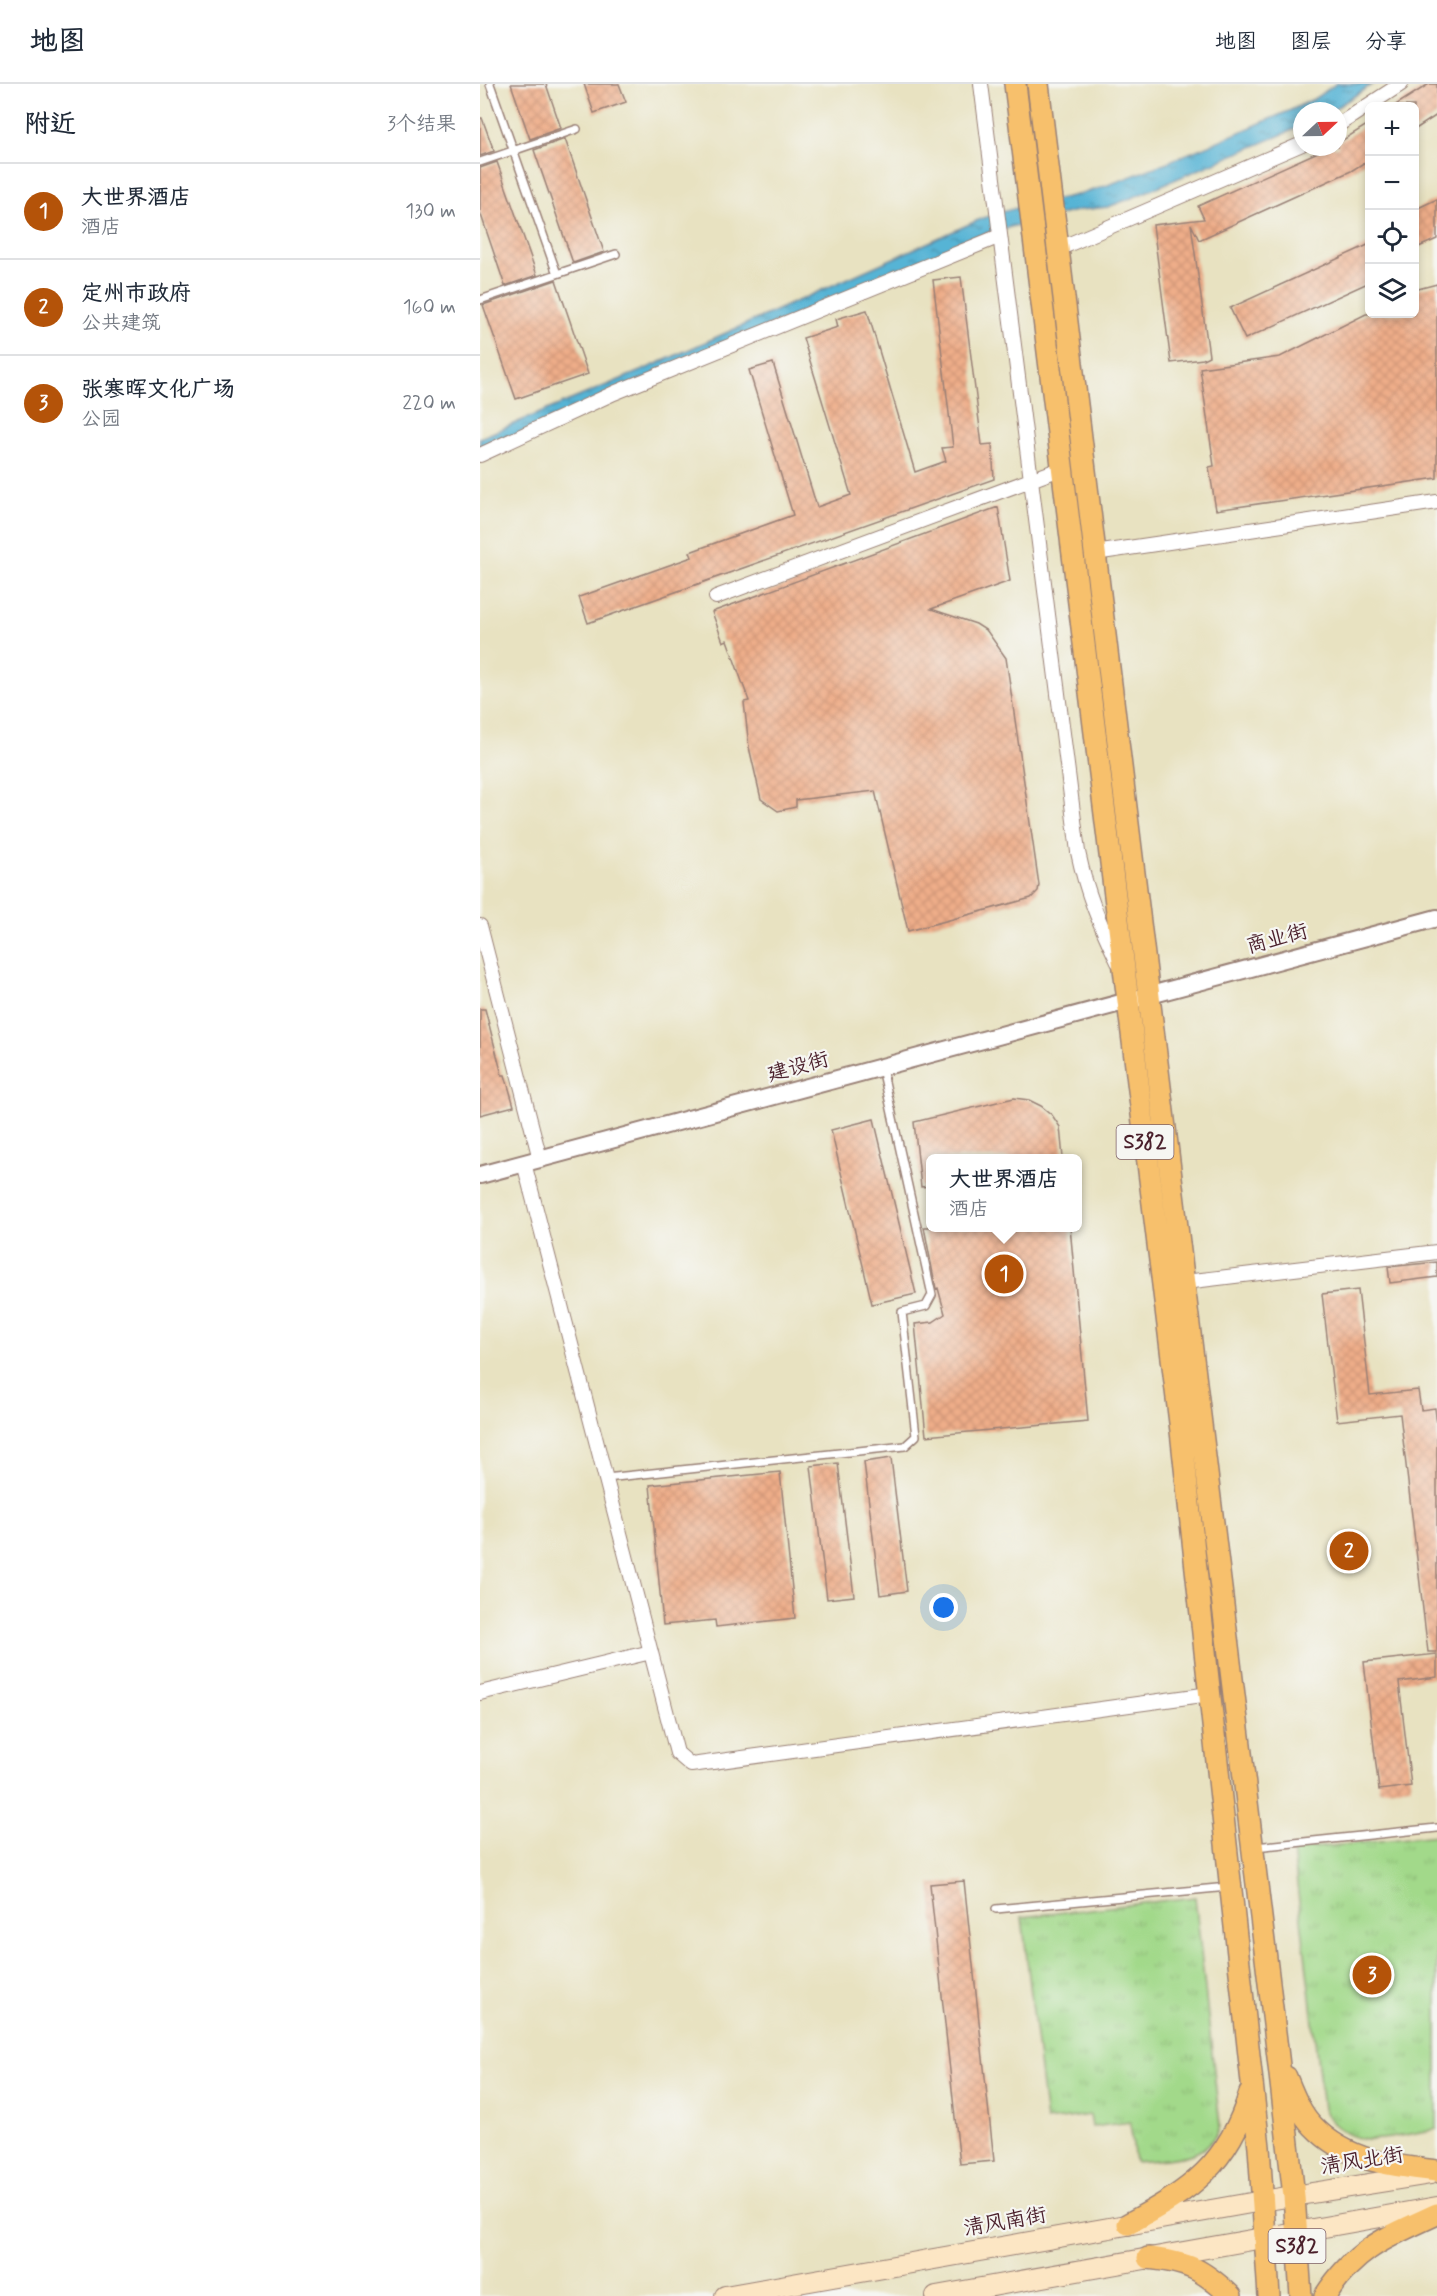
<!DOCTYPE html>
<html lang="zh">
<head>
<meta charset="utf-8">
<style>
	:root { --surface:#fff; --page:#f2f2f3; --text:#1f2937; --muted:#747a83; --line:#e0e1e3; --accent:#b45309 }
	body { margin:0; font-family:Mynerve,"LXGW WenKai TC",sans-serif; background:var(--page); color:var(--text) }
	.controls { position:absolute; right:18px; top:18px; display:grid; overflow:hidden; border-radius:9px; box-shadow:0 3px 9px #0003 }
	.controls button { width:54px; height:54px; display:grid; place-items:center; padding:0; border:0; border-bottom:2px solid var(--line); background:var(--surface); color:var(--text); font:30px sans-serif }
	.compass { position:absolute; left:813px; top:18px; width:54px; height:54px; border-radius:50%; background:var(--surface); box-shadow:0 3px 9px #0003; rotate:68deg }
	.you { position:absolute; left:464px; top:1524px; width:21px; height:21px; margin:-15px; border:4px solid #fff; border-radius:50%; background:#1a73e8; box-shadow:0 0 0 9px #1a73e833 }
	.badge { display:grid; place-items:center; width:39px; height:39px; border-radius:50%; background:var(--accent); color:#fff; font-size:20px; font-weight:700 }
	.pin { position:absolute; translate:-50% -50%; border:3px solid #fff; box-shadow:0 2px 6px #0006 }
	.popup { position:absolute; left:446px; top:1070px; width:156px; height:78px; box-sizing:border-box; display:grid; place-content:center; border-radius:9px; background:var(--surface); filter:drop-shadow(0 2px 4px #0005); font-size:20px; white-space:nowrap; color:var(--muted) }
	.popup b { font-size:22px; color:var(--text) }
	.popup::after { content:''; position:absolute; left:50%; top:100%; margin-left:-12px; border:12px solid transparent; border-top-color:var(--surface) }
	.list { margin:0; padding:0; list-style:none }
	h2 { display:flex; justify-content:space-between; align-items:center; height:78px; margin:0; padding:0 24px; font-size:26px }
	h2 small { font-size:20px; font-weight:400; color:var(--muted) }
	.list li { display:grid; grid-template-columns:39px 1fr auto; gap:18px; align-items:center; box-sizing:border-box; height:96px; padding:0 24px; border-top:2px solid var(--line) }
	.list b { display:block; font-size:22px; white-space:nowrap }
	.list p { margin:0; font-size:20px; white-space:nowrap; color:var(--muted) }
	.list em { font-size:20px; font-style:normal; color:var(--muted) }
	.icon { flex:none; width:33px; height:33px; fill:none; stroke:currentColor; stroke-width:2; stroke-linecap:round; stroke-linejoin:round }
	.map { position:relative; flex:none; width:957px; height:2212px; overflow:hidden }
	header { display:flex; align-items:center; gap:36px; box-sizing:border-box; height:84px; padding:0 30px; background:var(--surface); border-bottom:2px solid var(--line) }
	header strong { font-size:28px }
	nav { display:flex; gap:33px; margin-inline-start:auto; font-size:21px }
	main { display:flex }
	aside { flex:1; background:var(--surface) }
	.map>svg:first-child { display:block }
</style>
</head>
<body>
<header>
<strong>地图</strong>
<nav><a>地图</a><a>图层</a><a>分享</a></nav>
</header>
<main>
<aside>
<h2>附近<small>3个结果</small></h2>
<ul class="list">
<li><span class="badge">1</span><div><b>大世界酒店</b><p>酒店</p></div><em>130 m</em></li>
<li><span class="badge">2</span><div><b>定州市政府</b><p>公共建筑</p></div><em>160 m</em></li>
<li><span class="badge">3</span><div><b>张寒晖文化广场</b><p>公园</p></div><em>220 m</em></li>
</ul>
</aside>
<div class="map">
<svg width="957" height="2212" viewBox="0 0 957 2212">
	<defs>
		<pattern id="park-tufts" width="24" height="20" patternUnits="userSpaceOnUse" patternTransform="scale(1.5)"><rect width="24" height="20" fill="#a2d98a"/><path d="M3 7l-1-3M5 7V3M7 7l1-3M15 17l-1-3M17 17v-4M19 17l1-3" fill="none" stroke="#8dba77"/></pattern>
		<pattern id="water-ripples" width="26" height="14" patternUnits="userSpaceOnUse" patternTransform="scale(1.5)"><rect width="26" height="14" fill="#57b4d5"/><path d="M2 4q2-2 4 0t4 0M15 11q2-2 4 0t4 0" fill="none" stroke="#4a92ad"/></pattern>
		<pattern id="building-cross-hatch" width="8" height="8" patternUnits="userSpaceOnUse" patternTransform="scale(1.5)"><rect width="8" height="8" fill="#eead89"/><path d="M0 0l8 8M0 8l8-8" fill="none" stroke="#ce9476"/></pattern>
	</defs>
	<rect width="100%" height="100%" fill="#f6f6f2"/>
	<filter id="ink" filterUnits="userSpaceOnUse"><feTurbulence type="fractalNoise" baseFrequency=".0167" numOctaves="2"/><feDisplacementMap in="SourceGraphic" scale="12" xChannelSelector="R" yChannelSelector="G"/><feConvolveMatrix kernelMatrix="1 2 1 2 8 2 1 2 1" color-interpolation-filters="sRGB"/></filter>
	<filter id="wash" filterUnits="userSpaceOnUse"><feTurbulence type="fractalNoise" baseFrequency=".008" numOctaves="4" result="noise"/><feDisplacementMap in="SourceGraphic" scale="24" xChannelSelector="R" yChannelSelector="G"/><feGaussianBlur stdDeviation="1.35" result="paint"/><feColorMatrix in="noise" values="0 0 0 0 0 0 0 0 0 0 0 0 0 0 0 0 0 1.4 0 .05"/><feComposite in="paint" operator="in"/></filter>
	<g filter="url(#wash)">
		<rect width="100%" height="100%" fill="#e8e2c1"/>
		<path fill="url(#park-tufts)" stroke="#767c5a" stroke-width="1.5" d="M 957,1751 L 957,2045 C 913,2052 869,2072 843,2025 L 813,1766 Z
			M 715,1813 L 740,2042 C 729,2078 687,2074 655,2078 L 650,2038 L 612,2043 L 610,2031 L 566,2037 L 542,1833 Z"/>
		<path fill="url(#water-ripples)" stroke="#506a80" stroke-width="1.5" d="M 856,0 L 893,0 L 851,27 L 822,27 L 822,41 L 815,45 L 649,115 L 628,123 L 600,126 L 510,148 L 0,366 L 0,354 L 163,286 L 503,134 C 539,120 577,118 614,106 C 680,83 745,54 809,27 L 832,16 Z"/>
		<g id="blocks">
			<path fill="url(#building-cross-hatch)" d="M 31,0 L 66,0 L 81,44 L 50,55 Z
				M 104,0 L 139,0 L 146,18 L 114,29 Z
				M 949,0 L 957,0 L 957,31 L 934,46 L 934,22 L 914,22 Z
				M 0,34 L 2,34 L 14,67 L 0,72 Z
				M 890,39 L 890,75 L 871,87 L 719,156 L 711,140 L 729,272 L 723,275 L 691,279 L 673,141 L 724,135 L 718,122 L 849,63 L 858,63 L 858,59 Z
				M 85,55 L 124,168 L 93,179 L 54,66 Z
				M 17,78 L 57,191 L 25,202 L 0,128 L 0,84 Z
				M 957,115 L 957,155 L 934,165 L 934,126 Z
				M 890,160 L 890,198 L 765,255 L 750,224 Z
				M 481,193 L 502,361 L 512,360 L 514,395 L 108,539 L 99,513 L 212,473 L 210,468 L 313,431 L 269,286 L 293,279 L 337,423 L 371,411 L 323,254 L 358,243 L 356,235 L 387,226 L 435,388 L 466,377 L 462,364 L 473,363 L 453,196 Z
				M 76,196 L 108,290 L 36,315 L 3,221 Z
				M 957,200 L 957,394 L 736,426 L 729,383 L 734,382 L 720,284 L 800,273 L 886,230 L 934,230 L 934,206 Z
				M 518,423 L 530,497 L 451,525 L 496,540 L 507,547 L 526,574 L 559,801 L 558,807 L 551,814 L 428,847 L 395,707 L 316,716 L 316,723 L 298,727 L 281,715 L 269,663 L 264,618 L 269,617 L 247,556 L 243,558 L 232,528 Z
				M 0,925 L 5,925 L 22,991 L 25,991 L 34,1022 L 0,1031 Z
				M 534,1014 L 549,1016 L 561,1022 L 572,1031 L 580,1043 L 583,1074 L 450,1074 L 450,1102 L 441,1103 L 434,1038 Z
				M 394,1035 L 436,1210 L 392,1220 L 351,1046 Z
				M 444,1143 L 590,1143 L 608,1337 L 446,1352 L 435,1240 L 453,1238 L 465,1230 L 458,1204 L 456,1205 Z
				M 957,1178 L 957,1193 L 910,1199 L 908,1183 Z
				M 878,1206 L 890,1311 L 938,1306 L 941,1326 L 955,1324 L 957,1342 L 957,1568 L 948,1568 L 920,1330 L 857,1337 L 842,1210 Z
				M 411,1374 L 427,1507 L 400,1511 L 384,1378 Z
				M 358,1379 L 374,1512 L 347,1515 L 331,1382 Z
				M 300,1388 L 315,1534 L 236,1543 L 235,1536 L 183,1541 L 170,1401 Z
				M 957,1570 L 957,1593 L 919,1598 L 931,1702 L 899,1706 L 884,1578 Z
				M 484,1797 L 514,2077 L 480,2080 L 450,1800 Z"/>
		</g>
	</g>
	<g filter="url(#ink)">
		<use href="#blocks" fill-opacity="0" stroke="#998076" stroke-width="1.5"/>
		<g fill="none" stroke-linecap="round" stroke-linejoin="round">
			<defs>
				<path id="service" d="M 10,0 L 77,190
					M 0,78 L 97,45
					M 0,216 L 136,170
					M 126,1394 L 425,1362 L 436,1352 L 422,1228 L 446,1222 L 452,1211 L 402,984
					M 775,1763 L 957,1744
					M 516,1825 L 748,1803"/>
				<path id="minor" d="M 501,0 L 598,768 C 607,811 619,838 638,878
					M 858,41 L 921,0
					M 578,165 L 822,60
					M 0,371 L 134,309 L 520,152
					M 615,469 L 957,418
					M 236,513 L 583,384
					M 0,842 L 60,1075
					M 44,1079 L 197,1669 L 211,1681 L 730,1610
					M 705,1198 L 957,1168
					M 0,1609 L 171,1568"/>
				<path id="tertiary" d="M 0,1091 L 957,834"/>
				<path id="secondary" d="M 245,2212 L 782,2117 L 951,2090
					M 456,2212 L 957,2123"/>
				<path id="primary" d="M 535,0 L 701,1347 L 779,2063 L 789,2212
					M 558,0 L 798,1973 L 814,2112 L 821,2212
					M 806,1993 C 813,2010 820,2029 833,2042 C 866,2077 912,2082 957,2087
					M 648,2140 C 711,2106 748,2081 770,2009
					M 668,2174 C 708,2178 722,2185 751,2212
					M 845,2212 C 876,2164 907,2153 957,2130"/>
			</defs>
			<use href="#service" stroke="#998076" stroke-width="10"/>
			<use href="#minor" stroke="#998076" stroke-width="16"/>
			<use href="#tertiary" stroke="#998076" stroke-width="20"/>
			<use href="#secondary" stroke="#998076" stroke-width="22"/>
			<use href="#primary" stroke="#998076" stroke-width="24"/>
			<use href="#service" stroke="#fff" stroke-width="7"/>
			<use href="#minor" stroke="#fff" stroke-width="14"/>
			<use href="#tertiary" stroke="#fff" stroke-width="16"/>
			<use href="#secondary" stroke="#fce6c4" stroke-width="20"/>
			<use href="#primary" stroke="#f7c06c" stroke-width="21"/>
		</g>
	</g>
	<g text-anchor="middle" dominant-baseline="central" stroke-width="4.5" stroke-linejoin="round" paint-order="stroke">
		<g fill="#f6f6f2" stroke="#7e6067" stroke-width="1.5">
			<rect x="636.5" y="1041" width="57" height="34" rx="4.5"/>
			<rect x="788.5" y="2145" width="57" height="34" rx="4.5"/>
		</g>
		<g font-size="20" font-weight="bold" fill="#4a1f2b">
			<text x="665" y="1058">S382</text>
			<text x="817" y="2162">S382</text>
		</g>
		<g font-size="21" fill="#4a1f2b" stroke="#f6f6f2">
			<text transform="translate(797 855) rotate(-15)">商业街</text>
			<text transform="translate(318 983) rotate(-15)">建设街</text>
			<text transform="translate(882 2077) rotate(-9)">清风北街</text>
			<text transform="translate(525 2138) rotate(-10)">清风南街</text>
		</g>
	</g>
</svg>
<div class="controls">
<button>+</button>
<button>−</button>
<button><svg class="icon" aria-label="locate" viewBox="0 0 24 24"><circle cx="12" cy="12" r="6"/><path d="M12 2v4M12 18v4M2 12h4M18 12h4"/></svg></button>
<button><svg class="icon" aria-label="layers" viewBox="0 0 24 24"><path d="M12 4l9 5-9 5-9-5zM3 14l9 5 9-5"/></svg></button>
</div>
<svg class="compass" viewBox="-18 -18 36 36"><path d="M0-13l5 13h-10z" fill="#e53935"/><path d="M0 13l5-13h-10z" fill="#747a83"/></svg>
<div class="you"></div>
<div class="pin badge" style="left:524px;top:1190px">1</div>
<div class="popup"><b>大世界酒店</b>酒店</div>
<div class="pin badge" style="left:869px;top:1467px">2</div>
<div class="pin badge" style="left:892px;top:1891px">3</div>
</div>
</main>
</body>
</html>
